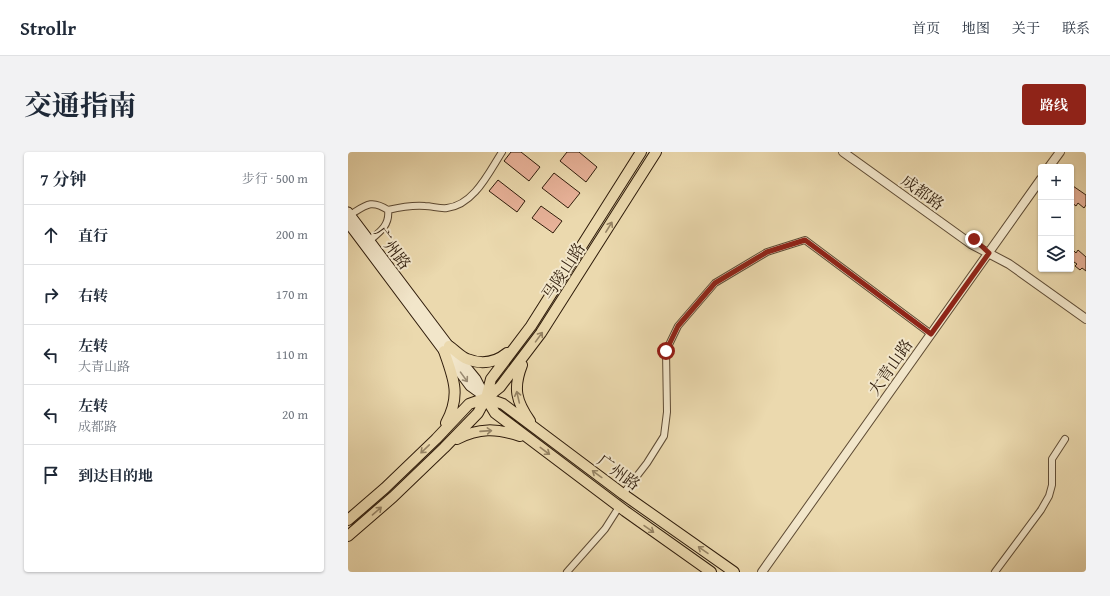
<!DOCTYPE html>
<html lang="zh">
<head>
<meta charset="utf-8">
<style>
	:root { --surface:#fff; --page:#f2f2f3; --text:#1f2937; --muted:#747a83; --line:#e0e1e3; --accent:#8f2418 }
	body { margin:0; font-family:"Gentium Book Plus","Noto Serif SC",serif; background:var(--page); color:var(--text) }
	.controls { position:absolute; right:12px; top:12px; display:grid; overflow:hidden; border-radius:4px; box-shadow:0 1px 3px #0004 }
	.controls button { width:36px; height:36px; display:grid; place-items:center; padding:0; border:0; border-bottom:1px solid var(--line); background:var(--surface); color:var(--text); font:20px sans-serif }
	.stop { position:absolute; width:12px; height:12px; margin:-9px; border:3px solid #8f2418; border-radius:50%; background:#fff }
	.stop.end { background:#8f2418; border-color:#fff; box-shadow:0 1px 4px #0008 }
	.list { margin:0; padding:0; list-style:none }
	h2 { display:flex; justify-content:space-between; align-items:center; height:52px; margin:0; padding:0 16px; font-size:17px }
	h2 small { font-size:13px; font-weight:400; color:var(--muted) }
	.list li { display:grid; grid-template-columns:26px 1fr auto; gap:12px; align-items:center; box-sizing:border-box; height:60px; padding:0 16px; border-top:1px solid var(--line) }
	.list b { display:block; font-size:15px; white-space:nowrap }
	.list p { margin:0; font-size:13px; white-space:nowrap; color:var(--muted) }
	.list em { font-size:13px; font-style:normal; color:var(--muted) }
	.icon { flex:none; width:22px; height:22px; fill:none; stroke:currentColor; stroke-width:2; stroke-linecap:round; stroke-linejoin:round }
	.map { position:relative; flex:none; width:738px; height:420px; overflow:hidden; border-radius:4px }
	header { display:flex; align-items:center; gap:24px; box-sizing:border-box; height:56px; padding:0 20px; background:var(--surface); border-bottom:1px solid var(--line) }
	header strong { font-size:19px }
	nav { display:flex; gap:22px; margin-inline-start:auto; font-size:14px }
	.intro { display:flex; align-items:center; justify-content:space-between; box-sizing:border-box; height:96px; padding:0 24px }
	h1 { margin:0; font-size:28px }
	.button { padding:10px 18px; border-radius:4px; background:var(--accent); color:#fff; font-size:14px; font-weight:700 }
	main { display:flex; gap:24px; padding:0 24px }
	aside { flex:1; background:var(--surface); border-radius:4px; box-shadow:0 1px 3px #0004 }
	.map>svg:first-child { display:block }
</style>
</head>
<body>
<header>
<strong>Strollr</strong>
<nav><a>首页</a><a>地图</a><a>关于</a><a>联系</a></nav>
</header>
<div class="intro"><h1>交通指南</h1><a class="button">路线</a></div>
<main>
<aside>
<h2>7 分钟<small>步行 · 500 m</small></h2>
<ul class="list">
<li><svg class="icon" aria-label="ahead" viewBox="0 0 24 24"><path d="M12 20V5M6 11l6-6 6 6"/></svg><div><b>直行</b></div><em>200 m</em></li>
<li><svg class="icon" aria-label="right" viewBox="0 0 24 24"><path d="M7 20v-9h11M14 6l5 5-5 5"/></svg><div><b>右转</b></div><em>170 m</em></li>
<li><svg class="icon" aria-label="left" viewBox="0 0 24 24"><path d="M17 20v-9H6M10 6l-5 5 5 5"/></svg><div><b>左转</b><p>大青山路</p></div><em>110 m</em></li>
<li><svg class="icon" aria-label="left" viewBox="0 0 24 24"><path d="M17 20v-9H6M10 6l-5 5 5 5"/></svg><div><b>左转</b><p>成都路</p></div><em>20 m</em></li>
<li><svg class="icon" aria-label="arrive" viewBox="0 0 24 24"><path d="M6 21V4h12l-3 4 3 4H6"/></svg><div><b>到达目的地</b></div></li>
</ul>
</aside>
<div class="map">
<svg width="738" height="420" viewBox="0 0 738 420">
	<rect width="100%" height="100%" fill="#ebd9ae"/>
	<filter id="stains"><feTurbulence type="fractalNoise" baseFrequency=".005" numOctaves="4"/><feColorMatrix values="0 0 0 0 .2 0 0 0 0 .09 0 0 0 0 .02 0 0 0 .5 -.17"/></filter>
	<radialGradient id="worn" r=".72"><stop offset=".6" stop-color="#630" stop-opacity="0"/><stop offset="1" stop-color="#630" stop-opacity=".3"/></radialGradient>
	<path fill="#e8b299" stroke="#2f1c0b" d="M 163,0 L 173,0 L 192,15 L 181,29 L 156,9 Z
		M 219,0 L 231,0 L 249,15 L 238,30 L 212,9 Z
		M 206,21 L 232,41 L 220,56 L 194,36 Z
		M 150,28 L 177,49 L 169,60 L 141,39 Z
		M 725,34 L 738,43 L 738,53 L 736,56 L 730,51 L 728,54 L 723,50 L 724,47 L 723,46 L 723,36 Z
		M 193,54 L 214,69 L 205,81 L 184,66 Z
		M 730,98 L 738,105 L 738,119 L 734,116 L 732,118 L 727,114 L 729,112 L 723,108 L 725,104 L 723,103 L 726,99 L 728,101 Z"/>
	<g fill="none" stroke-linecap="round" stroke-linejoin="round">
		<defs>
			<path id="minor" d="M 40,58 C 53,55 65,53 77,54 C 84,54 92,57 99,56 C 126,53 141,20 154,0
				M 2,63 C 18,53 23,47 40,58 C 42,73 32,80 21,89
				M 275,342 L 299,311 L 316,284 L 319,260 L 318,199 L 330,174 L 367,131 L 419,100 L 457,88 L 583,182
				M 219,420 L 257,377 L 271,355
				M 647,420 L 693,358 L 701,344 L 704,333 L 704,307 L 717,287"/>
			<path id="tertiary" d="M 495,0 L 623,92 L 661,112 L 738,167
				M 701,15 L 712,0
				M 414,420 L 693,27"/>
			<path id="secondary" d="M 0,60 L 101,194 L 128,227 L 138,246
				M 0,71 L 122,234 L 136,244"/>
			<path id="primary" d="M 101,194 C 107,198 113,205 119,207 C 134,213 148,210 159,201
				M 96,199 C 106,227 113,244 98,271
				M 174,213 C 165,236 168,249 182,269
				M 138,246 L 155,252 L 275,342 L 386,420
				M 138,246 L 147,261 L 277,359 L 363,420
				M 109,287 C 131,276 148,276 172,284
				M 0,368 L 37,336 L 88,287 L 121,252 L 138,246 L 152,235 L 193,181 L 308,0
				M 0,384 L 45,345 L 96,296 L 130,261 L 138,246 L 143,227 L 183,174 L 293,0"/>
		</defs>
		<use href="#minor" stroke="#5e4b34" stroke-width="8"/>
		<use href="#tertiary" stroke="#5e4b34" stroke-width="10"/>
		<use href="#secondary" stroke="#2f1c0b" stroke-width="11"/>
		<use href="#primary" stroke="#2f1c0b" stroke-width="12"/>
		<use href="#minor" stroke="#f2e6ca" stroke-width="6"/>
		<use href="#tertiary" stroke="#f2e6ca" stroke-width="8"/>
		<use href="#secondary" stroke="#f2e6ca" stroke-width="9"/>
		<use href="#primary" stroke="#ebd9ae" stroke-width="10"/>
	</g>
	<defs><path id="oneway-shaft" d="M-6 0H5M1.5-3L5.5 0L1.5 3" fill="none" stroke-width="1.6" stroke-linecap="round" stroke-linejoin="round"/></defs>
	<g stroke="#968465">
		<use href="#oneway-shaft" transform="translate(261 75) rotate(-58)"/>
		<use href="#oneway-shaft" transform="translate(191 185) rotate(-54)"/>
		<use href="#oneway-shaft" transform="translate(170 245) rotate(-103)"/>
		<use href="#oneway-shaft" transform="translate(138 279) rotate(-4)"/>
		<use href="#oneway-shaft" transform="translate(77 297) rotate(136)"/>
		<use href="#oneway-shaft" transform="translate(197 299) rotate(37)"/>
		<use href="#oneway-shaft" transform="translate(249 322) rotate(-144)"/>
		<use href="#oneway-shaft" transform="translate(29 359) rotate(-41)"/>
		<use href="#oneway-shaft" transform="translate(301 377) rotate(35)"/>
		<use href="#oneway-shaft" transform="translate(355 398) rotate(-145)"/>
	</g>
	<use stroke="#9a8b74" href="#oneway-shaft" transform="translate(116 225) rotate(54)"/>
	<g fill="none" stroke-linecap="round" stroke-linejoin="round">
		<path stroke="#8f2418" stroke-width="5" d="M 318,199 L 330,174 L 367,131 L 419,100 L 457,88 L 583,182 L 641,101 L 626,87"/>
	</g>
	<g text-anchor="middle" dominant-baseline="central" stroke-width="4" stroke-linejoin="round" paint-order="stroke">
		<g font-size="16" fill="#2f1c0b" stroke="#f2e6ca">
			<text transform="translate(575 40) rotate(36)">成都路</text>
			<text transform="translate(45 96) rotate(53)">广州路</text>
			<text transform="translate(215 119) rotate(-57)">马陵山路</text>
			<text transform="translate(542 215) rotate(-55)">大青山路</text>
			<text transform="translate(271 320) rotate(36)">广州路</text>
		</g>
	</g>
	<rect width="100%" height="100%" filter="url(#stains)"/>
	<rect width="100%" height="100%" fill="url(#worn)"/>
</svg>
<div class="controls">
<button>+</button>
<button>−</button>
<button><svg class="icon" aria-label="layers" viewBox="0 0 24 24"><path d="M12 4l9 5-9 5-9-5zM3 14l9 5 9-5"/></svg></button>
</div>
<div class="stop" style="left:318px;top:199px"></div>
<div class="stop end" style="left:626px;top:87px"></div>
</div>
</main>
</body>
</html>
